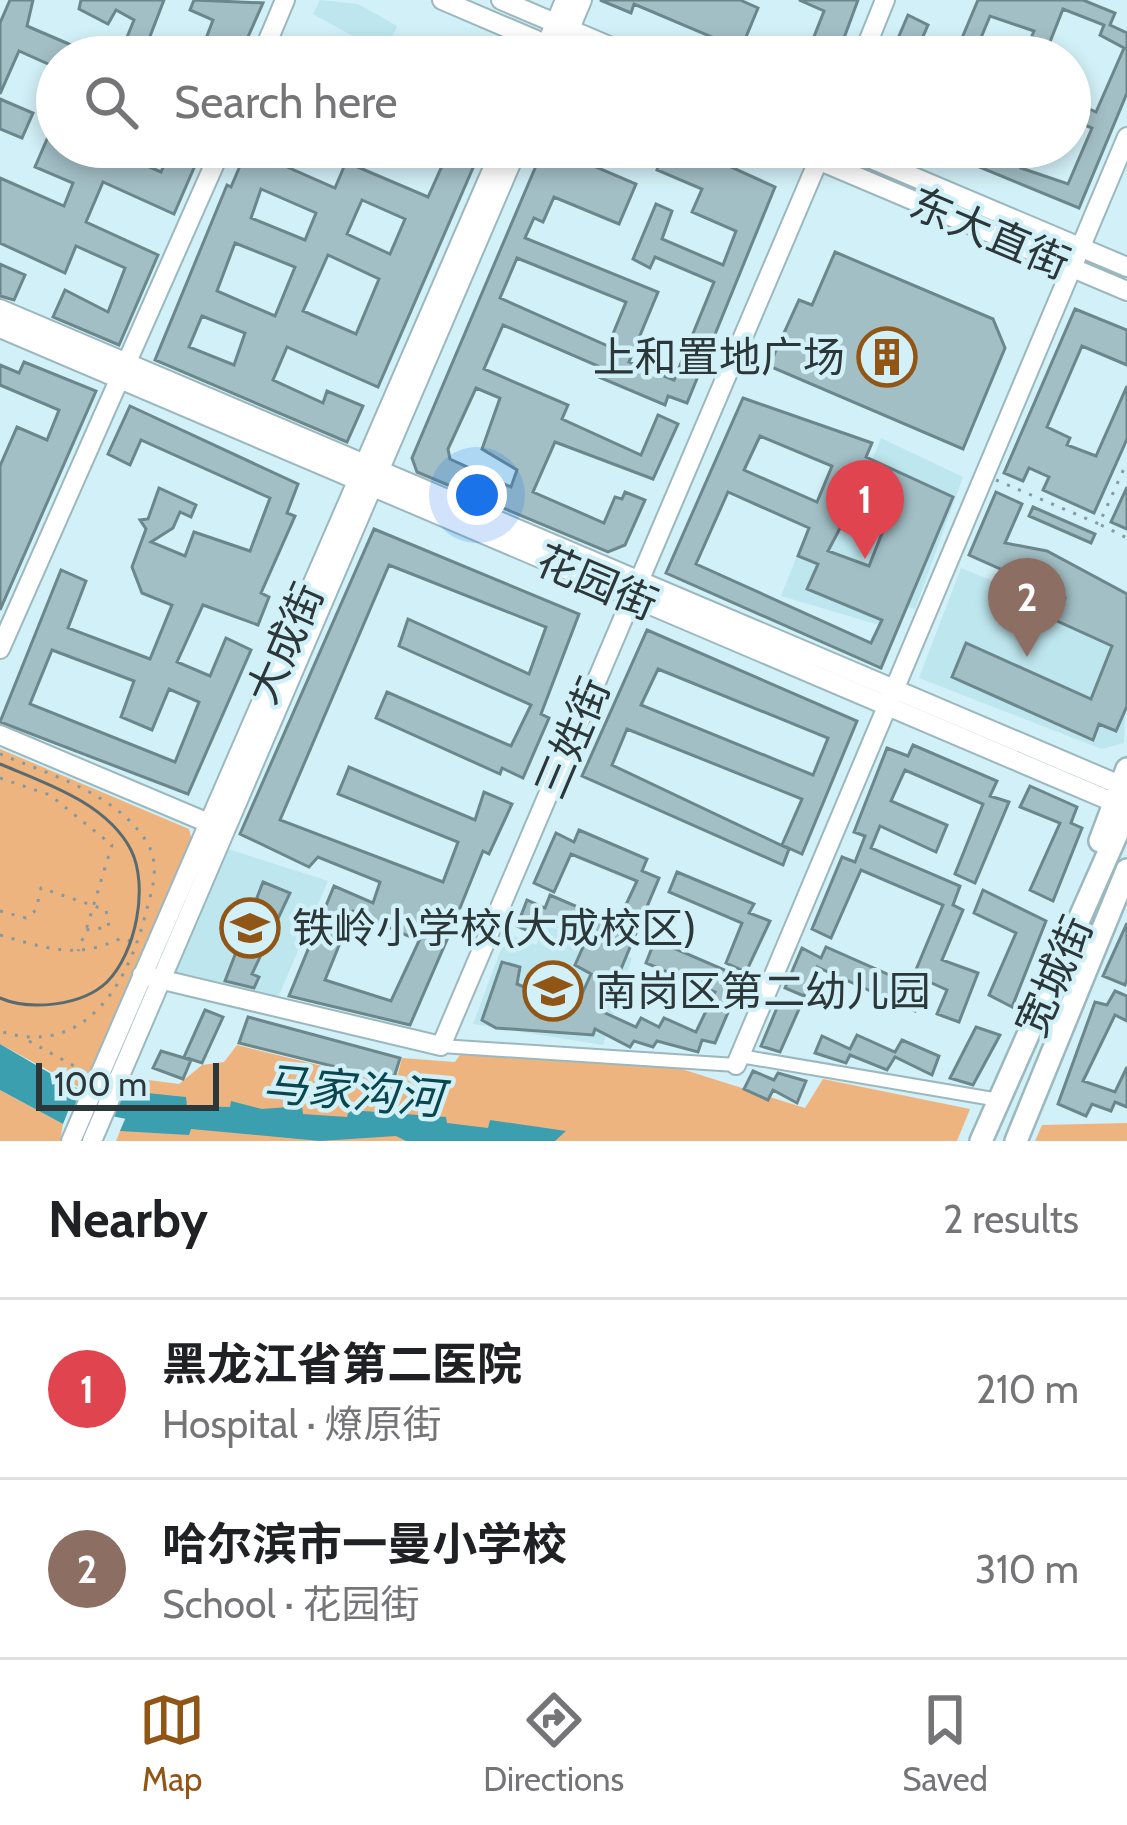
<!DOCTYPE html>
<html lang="en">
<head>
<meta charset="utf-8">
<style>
	:root { --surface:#fff; --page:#f6f6f6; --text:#202124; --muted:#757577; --line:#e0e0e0; --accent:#915615 }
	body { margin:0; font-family:Cabin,"Noto Sans SC",sans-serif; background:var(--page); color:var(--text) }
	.scale { position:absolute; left:36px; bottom:30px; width:183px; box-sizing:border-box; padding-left:12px; border:6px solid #2c373a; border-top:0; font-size:33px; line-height:42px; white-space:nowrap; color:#2c373a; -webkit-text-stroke:9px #d2f0f7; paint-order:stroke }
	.you { position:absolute; left:477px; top:495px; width:42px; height:42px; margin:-30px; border:9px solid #fff; border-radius:50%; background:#1a73e8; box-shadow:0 0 0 18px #1a73e833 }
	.badge { display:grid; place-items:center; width:78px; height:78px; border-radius:50%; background:var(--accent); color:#fff; font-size:39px; font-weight:700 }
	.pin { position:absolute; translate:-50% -99px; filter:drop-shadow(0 3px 6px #0008) }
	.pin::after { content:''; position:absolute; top:63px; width:42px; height:36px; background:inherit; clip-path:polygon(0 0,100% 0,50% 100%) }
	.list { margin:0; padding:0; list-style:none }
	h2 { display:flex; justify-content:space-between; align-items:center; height:156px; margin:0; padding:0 48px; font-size:51px }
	h2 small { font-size:39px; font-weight:400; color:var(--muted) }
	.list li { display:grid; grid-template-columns:78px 1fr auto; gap:36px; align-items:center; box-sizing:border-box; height:180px; padding:0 48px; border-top:3px solid var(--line) }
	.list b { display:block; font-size:45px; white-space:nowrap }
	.list p { margin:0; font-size:39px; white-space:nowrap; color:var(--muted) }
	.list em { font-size:39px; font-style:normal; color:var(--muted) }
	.icon { flex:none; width:66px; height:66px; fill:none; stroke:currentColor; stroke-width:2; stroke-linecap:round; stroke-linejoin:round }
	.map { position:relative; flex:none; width:1127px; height:1141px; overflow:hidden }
	.search { position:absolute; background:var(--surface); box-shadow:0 6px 18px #0003; left:36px; right:36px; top:36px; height:132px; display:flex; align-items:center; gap:30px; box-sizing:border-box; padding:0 42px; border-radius:66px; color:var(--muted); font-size:45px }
	.sheet { height:516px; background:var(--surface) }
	nav { display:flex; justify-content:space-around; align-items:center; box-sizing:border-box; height:168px; border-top:3px solid var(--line); background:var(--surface); font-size:33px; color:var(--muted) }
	nav a { display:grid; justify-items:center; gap:6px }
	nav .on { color:var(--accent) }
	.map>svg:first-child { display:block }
</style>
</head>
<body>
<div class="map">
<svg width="1127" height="1141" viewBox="0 0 1127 1141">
	<rect width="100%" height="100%" fill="#d2f0f7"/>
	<path fill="#bee6ee" d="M 320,0 L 358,4 L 397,26 L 385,54 L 313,14 Z
		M 881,438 L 963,477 L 915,609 L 894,603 L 886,627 L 781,596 L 816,508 L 848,521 Z
		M 961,568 L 1127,636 L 1124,743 L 1102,749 L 919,678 Z
		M 225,848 L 328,881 L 276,1002 L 174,975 Z
		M 546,925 L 632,958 L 603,1045 L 473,1024 L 507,933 L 536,945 Z"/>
	<path fill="#eeb480" d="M 0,749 L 189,829 L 193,844 L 86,1091 L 0,1044 Z
		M 470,1040 L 666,1064 L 805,1108 L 823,1079 L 970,1109 L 957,1141 L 116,1141 L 141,1079 L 179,1084 L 202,1065 L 224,1062 L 237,1045 L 395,1084 L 402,1058 L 455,1062 Z
		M 0,1090 L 63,1124 L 60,1141 L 0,1141 Z
		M 1127,1123 L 1127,1141 L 1035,1141 L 1042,1125 Z"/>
	<path fill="#3b9fb0" d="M 0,1044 L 77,1089 L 63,1124 L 0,1090 Z
		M 137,1092 L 186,1097 L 187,1106 L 230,1107 L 231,1101 L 262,1109 L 302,1106 L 303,1114 L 347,1117 L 349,1110 L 446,1117 L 447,1123 L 488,1128 L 490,1120 L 566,1131 L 555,1141 L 406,1141 L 396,1136 L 320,1141 L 191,1129 L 189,1135 L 120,1131 Z"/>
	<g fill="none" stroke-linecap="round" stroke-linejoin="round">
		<path stroke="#3b9fb0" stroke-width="21" d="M 0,1076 L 19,1087 L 155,1114"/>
	</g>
	<path fill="#a2bfc5" stroke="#6b878c" stroke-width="3" fill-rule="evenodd" d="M 10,0 L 33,0 L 27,26 L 99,57 L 57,57 L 57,68 L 19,51 L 0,94 L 0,23 Z
		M 81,0 L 164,0 L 142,57 L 119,57 L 134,20 L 116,10 L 108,24 L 79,9 Z
		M 194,0 L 263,3 L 239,57 L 199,57 L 213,20 L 190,10 Z
		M 600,0 L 740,0 L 758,8 L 746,37 L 796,57 L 734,57 L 709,47 L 712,37 L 634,4 L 631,13 Z
		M 799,0 L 858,0 L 837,57 L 806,57 L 824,11 Z
		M 978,0 L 1083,0 L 1115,13 L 1110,25 L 1127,33 L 1127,93 L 1079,208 L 931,147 L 971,147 L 1002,160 L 1008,147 L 1029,147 L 1021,168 L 1068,184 L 1092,128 L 1070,119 L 1070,100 L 1096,112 L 1124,48 L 1100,35 L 1104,25 L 1063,9 L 1044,57 L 1023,57 L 1034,31 L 990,16 L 973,57 L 954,57 Z
		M 908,15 L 928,25 L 914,57 L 890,57 Z
		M 0,99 L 33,113 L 22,138 L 0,129 Z
		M 57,116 L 57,147 L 103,147 L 161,172 L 172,147 L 203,147 L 174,214 L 103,182 L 86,222 L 158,255 L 119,345 L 53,317 L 65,290 L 108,312 L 125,268 L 76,246 L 65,273 L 0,243 L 0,178 L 64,206 L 73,183 L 35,167 Z
		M 248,147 L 274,147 L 269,159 L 335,188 L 346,162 L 428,197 L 446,157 L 422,147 L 482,147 L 378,387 L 287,347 L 273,380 L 323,403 L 327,391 L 363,406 L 347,442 L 155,360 L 227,185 L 231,187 ZM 261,189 L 316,213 L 305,240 L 251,218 ZM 362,200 L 405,219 L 390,254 L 347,234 ZM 235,243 L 295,267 L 275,316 L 217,291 ZM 328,255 L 379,279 L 356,334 L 303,311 ZM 202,316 L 245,333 L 234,365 L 189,347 Z
		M 544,147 L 574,147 L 570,156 L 636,184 L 619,224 L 554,197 L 543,222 L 534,218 L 525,238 L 658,292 L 629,362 L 674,380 L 714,282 L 655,257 L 650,268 L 633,259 L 656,204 L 672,211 L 662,239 L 723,265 L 736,231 L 692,212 L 702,189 L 657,170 L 665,147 L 687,147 L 775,187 L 687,403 L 668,396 L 665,405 L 594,375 L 598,366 L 503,325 L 484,369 L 568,405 L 562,419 L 641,455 L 658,415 L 678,424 L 653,479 L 555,442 L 533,492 L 604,523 L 615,497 L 622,499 L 625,492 L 645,500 L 625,545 L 608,552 L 417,472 L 412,458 ZM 517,258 L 626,302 L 608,346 L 500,298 ZM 476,388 L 500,398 L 482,449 L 517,470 L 511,487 L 450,459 L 448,449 Z
		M 835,252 L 993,319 L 1005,348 L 963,449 L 769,366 L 799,300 L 812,305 Z
		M 0,264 L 25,275 L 14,300 L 0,296 Z
		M 1075,309 L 1127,330 L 1127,365 L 1082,346 L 1047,427 L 1070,438 L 1067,445 L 1096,456 L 1127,386 L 1127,439 L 1094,513 L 1043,490 L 1049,477 L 1029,468 L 1023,481 L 1004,473 Z
		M 24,362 L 96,391 L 0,610 L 0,466 L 17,427 L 47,440 L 59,410 L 0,385 L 0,365 L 19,373 Z
		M 743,398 L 872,443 L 866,457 L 953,497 L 881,668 L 666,573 ZM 760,436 L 832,466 L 817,502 L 744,470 ZM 728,492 L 809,528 L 798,556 L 818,564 L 807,589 L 882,620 L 871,643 L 696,564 ZM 848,513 L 884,528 L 869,566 L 828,551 Z
		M 130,406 L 298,484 L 287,513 L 295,516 L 261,593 L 269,597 L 258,625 L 203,605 L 177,662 L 210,676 L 226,638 L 251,650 L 188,794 L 0,722 L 61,570 L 86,581 L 68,628 L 150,659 L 172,605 L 142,593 L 132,567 L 146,529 L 140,520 L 148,519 L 159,488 L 196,505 L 191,517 L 180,512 L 173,528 L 151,542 L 185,556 L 194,532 L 250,551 L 270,498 L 141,440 L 130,465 L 108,454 ZM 52,650 L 134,681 L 121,717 L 152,730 L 169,689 L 199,702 L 175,762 L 30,704 Z
		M 1127,487 L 1127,529 L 1111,522 Z
		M 996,492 L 1022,504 L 1005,543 L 1047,551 L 1127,594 L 1127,706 L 1116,731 L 1099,724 L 1093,740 L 952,677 L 966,643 L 1091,699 L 1112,646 L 1055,620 L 1065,598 L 969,555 Z
		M 1033,507 L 1095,534 L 1091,543 L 1029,516 Z
		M 374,529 L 579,614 L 541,714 L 549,718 L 523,778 L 502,768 L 500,774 L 376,718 L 387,692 L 511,746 L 531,705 L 399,646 L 408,619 L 529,674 L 546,627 L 389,565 L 280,820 L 443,882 L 458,842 L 338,794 L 349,767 L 475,820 L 484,792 L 512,804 L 489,854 L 483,851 L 460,908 L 422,917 L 452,928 L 410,1025 L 289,996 L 334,886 L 373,903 L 380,882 L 318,857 L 309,867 L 240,834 ZM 353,911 L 419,941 L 391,1001 L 325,980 Z
		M 647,630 L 857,721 L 802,854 L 782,845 L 802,799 L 627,729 L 612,765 L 789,849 L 783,865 L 582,776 ZM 658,669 L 828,738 L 813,775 L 641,705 Z
		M 913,745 L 997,781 L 990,796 L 1009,802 L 975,883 L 955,874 L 983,804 L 905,770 L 891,801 L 947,825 L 936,852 L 880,826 L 871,848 L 960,886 L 953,905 L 963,910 L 942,960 L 978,973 L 959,1022 L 937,1014 L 947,990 L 925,980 L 915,1011 L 817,967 L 804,996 L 785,988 L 802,948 L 821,958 L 826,947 L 910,984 L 943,905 L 861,870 L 831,938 L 812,929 L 842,857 L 855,862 L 865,836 L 854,832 L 887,748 L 908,756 Z
		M 1030,786 L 1077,807 L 1071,823 L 1082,828 L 1053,901 L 1030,890 L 1060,823 L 1020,807 Z
		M 579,830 L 647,859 L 642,871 L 659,878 L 603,1012 L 636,1027 L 641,1018 L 659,1027 L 664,1018 L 696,1032 L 715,992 L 646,963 L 655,940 L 727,971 L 722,984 L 738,989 L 715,1043 L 702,1040 L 698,1052 L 657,1041 L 653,1047 L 634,1041 L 630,1047 L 595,1029 L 593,1035 L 496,1028 L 482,1020 L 502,962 L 520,967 L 517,984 L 553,999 L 555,994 L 576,1001 L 582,994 L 591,974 L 575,965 L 587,938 L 542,919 L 535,934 L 517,926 L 527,900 L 545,908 L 550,895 L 617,924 L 637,881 L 571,854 L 554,892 L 534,883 L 556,833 L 574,842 Z
		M 677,872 L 754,904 L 749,913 L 770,921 L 746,972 L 726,963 L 742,923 L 669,892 Z
		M 263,882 L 290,893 L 252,974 L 259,977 L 254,988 L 225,981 Z
		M 983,890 L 1046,921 L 1012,1007 L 989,995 L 1016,933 L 974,913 Z
		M 1127,923 L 1127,979 L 1125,985 L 1103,976 Z
		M 1115,991 L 1127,996 L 1127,1021 L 1115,1015 L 1083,1081 L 1115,1092 L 1127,1067 L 1127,1107 L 1115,1102 L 1111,1111 L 1092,1104 L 1086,1116 L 1058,1104 L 1095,1002 L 1107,1005 Z
		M 779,1003 L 799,1009 L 780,1052 L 761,1046 Z
		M 205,1010 L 223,1017 L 202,1063 L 184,1057 Z
		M 248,1017 L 400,1058 L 393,1081 L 239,1043 Z
		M 976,1027 L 1000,1035 L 973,1085 L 950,1078 Z
		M 857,1035 L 895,1052 L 902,1040 L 939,1056 L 932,1075 L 895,1057 L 887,1070 L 850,1055 L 846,1063 L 815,1053 L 822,1036 L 850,1049 Z
		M 161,1051 L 191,1060 L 183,1079 L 153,1068 Z
		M 753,1071 L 774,1080 L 778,1073 L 806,1081 L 797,1103 L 773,1090 L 768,1100 L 744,1089 Z"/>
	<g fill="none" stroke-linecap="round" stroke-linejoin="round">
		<defs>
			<path id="street" d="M 441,1046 L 736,1065
				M 740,1056 L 999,1100"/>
			<path id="secondary" d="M 261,57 L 285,0
				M 541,57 L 565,0
				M 558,57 L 582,0
				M 862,57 L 885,0
				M 0,309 L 1127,788
				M 0,328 L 1127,808
				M 0,649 L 222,147
				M 0,735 L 206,822
				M 142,975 L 441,1046 L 824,147
				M 736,1065 L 1127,137
				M 71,1141 L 502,147
				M 92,1141 L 518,147"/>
			<path id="primary" d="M 442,0 L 576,57
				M 501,0 L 635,57
				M 787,147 L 1127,291
				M 843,147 L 1127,267"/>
			<path id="highway" d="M 1100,841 L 1127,769
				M 981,1141 L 1127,811
				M 1016,1141 L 1127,870"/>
		</defs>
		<use href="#street" stroke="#9bb8be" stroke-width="16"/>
		<use href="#secondary" stroke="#9bb8be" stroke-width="22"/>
		<use href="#primary" stroke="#9bb8be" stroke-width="22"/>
		<use href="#highway" stroke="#9bb8be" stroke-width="26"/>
		<path stroke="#859aa0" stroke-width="3" stroke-dasharray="3 9" stroke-linecap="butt" d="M 996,480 L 1099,524 L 1127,462
			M 1101,525 L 1127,538
			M 0,754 C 51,775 118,794 148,844 C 161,868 151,892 145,916 C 127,986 83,1059 0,1031
			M 0,778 L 50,795 L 112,845 L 86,930
			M 0,911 L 26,918 L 36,910 L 41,888 L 106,910 L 109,927 L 86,930 L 78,951
			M 0,935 C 45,948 78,960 121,938 L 136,943
			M 29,1041 L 83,1071"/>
		<use href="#street" stroke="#fff" stroke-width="12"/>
		<use href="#secondary" stroke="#fff" stroke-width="18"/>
		<use href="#primary" stroke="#fff" stroke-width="18"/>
		<use href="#highway" stroke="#fff" stroke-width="21"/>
		<path stroke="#5a6b6f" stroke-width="3" d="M 0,764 C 45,783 107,803 131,850 C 149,886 136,953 107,982 C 82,1006 30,1011 0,998"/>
	</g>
	<defs>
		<symbol id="building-ring" viewBox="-11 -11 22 22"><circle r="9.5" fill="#d2f0f7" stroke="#915615" stroke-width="1.5"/><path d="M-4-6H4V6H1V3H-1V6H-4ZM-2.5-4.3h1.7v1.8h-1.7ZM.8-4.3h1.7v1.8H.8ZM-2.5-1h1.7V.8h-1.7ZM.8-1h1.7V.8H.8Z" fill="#915615"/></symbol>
		<symbol id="school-ring" viewBox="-11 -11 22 22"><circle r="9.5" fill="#d2f0f7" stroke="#915615" stroke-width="1.5"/><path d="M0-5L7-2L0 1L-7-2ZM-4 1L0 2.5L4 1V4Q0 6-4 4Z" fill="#915615"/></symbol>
	</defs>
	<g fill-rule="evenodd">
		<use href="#building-ring" x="854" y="324" width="66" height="66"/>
		<use href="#school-ring" x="217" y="895" width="66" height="66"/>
		<use href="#school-ring" x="520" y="958" width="66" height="66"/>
	</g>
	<g text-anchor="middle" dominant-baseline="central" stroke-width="9" stroke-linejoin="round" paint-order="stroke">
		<g font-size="42" fill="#2c373a" stroke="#d2f0f7">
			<text transform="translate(990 233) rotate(23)">东大直街</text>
			<text transform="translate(597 582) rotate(23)">花园街</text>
			<text transform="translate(285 643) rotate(-66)">大成街</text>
			<text transform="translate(572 738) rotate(-67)">三姓街</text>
			<text transform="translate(1054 976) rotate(-66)">宽城街</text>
		</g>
		<g font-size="42" fill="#2c373a" stroke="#d2f0f7" text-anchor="start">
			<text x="845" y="357" text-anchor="end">上和置地广场</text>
			<text x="292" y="928">铁岭小学校(大成校区)</text>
			<text x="595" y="991">南岗区第二幼儿园</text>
		</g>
		<g font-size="45" font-style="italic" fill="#0a464f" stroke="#d2f0f7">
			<text transform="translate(353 1091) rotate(5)">马家沟河</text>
		</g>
	</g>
</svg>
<div class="scale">100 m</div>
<div class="you"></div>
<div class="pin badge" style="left:865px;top:559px;background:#e0444e">1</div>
<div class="pin badge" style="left:1027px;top:657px;background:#8d6e63">2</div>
<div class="search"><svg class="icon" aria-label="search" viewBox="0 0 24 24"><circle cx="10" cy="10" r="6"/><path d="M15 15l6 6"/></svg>Search here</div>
</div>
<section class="sheet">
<h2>Nearby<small>2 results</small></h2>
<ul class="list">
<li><span class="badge" style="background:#e0444e">1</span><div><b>黑龙江省第二医院</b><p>Hospital · 燎原街</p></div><em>210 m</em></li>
<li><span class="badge" style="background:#8d6e63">2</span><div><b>哈尔滨市一曼小学校</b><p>School · 花园街</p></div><em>310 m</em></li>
</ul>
</section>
<nav>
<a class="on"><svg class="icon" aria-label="map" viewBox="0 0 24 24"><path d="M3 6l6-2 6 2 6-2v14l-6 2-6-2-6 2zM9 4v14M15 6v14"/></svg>Map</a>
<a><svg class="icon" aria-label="directions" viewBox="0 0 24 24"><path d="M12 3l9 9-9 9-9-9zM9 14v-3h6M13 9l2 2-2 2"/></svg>Directions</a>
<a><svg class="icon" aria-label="saved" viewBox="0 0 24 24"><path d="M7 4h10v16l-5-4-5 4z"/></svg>Saved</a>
</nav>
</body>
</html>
